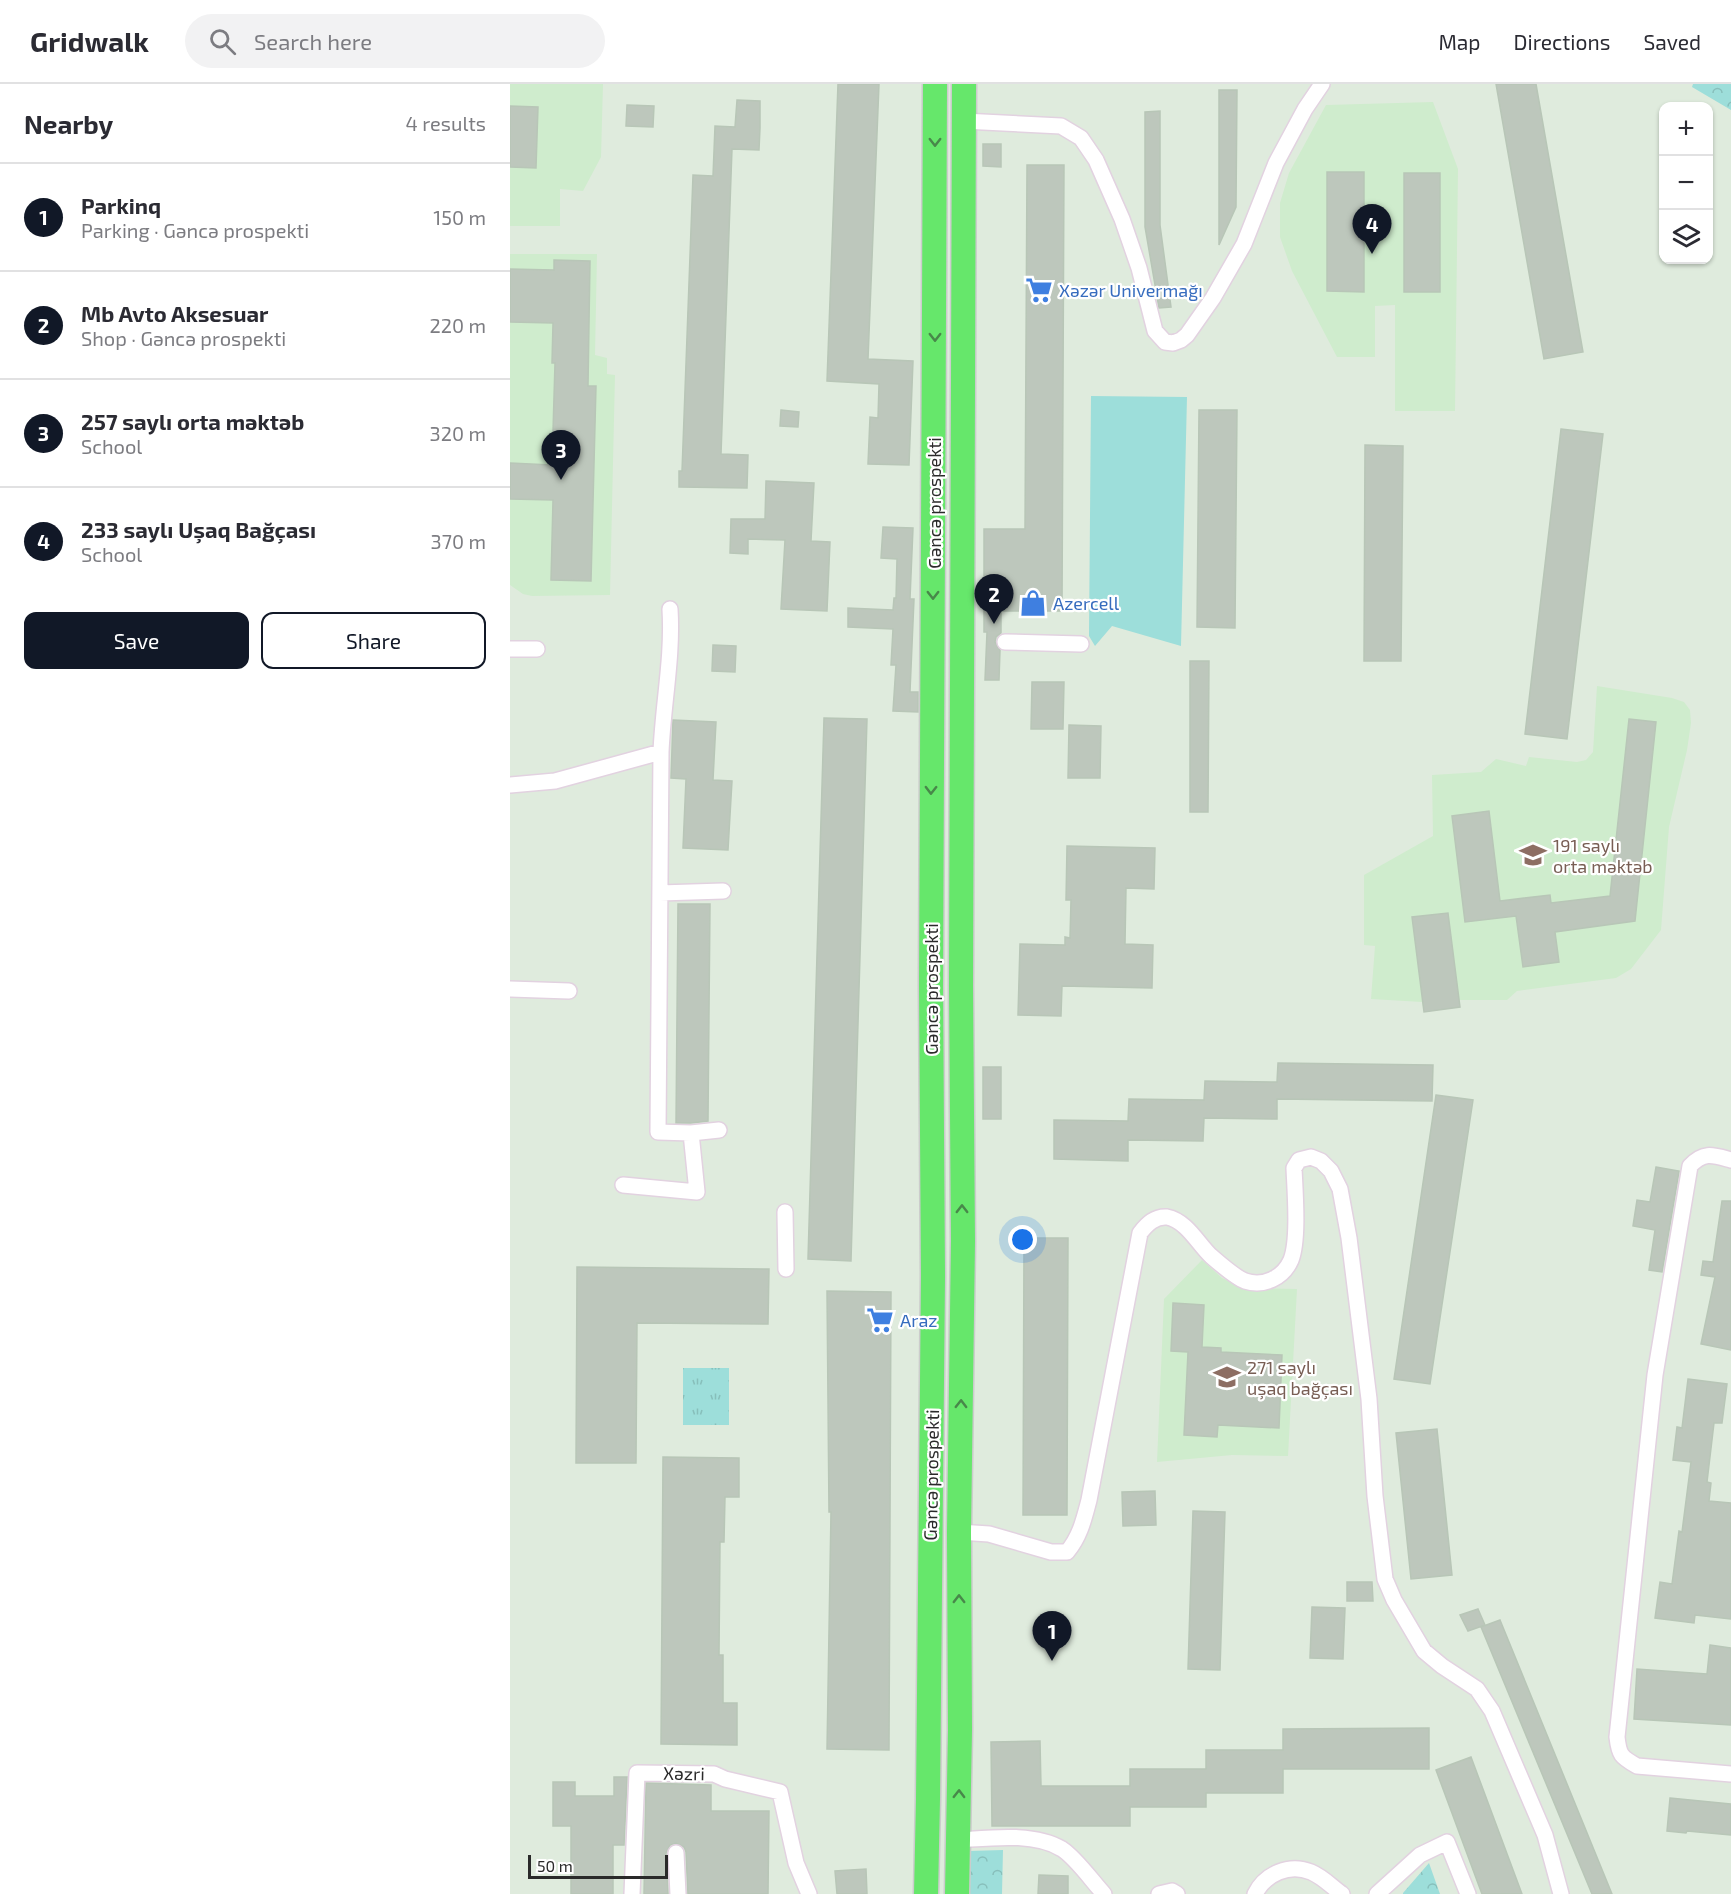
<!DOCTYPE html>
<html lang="en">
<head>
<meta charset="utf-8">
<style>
	:root { --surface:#fff; --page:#f2f2f3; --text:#2b2b33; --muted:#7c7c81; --line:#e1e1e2; --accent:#111827 }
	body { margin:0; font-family:"Exo 2",sans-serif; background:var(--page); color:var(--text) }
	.controls { position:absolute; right:18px; top:18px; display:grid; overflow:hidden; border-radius:12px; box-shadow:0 2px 4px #0004 }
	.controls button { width:54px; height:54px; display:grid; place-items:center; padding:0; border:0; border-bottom:2px solid var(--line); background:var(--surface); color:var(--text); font:30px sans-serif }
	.scale { position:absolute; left:18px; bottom:15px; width:140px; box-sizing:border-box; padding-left:6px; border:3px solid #2a2a2a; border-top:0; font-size:16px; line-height:21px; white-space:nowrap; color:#2a2a2a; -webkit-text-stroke:4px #fff; paint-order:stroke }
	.you { position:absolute; left:513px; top:1156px; width:21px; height:21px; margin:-15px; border:4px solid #fff; border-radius:50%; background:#1a73e8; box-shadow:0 0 0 9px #1a73e833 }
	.badge { display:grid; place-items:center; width:39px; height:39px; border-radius:50%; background:var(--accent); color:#fff; font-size:20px; font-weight:700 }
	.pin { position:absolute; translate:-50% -50px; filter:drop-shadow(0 2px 3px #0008) }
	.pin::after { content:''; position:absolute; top:32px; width:21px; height:18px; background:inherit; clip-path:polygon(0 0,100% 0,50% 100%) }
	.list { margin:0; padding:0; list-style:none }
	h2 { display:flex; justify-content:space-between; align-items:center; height:78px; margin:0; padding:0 24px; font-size:26px }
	h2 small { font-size:20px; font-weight:400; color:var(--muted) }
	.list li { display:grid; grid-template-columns:39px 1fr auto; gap:18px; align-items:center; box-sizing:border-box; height:108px; padding:0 24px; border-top:2px solid var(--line) }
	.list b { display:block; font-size:22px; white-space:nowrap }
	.list p { margin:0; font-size:20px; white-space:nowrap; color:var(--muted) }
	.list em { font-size:20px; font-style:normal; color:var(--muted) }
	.actions { display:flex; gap:12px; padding:18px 24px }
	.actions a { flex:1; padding:14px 0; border:2px solid var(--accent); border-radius:12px; text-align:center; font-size:21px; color:var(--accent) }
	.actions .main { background:var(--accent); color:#fff }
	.icon { flex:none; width:33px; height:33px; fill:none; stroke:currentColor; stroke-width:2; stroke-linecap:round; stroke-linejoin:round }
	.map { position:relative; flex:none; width:1221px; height:1810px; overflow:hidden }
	header { display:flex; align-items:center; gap:36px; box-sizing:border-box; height:84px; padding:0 30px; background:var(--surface); border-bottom:2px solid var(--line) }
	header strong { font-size:28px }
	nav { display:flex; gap:33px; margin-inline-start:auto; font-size:21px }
	.search { width:420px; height:54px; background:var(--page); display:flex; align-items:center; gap:15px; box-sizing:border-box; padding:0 21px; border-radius:33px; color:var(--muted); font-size:22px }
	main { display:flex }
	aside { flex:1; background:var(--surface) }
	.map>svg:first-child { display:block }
</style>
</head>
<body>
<header>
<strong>Gridwalk</strong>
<div class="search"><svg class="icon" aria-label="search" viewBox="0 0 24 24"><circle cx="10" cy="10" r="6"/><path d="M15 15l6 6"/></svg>Search here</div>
<nav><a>Map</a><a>Directions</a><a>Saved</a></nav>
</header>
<main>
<aside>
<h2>Nearby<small>4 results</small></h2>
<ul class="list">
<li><span class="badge">1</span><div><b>Parkinq</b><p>Parking · Gəncə prospekti</p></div><em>150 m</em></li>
<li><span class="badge">2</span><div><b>Mb Avto Aksesuar</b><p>Shop · Gəncə prospekti</p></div><em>220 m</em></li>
<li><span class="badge">3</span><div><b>257 saylı orta məktəb</b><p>School</p></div><em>320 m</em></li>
<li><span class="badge">4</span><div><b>233 saylı Uşaq Bağçası</b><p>School</p></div><em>370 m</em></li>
</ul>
<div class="actions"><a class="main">Save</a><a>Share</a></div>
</aside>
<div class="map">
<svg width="1221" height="1810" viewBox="0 0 1221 1810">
	<defs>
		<pattern id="grass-tufts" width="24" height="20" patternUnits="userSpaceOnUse" patternTransform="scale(1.5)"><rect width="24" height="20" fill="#9ddeda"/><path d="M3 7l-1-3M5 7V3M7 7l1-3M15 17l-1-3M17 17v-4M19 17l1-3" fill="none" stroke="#87bfbb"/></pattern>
		<pattern id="park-crowns" width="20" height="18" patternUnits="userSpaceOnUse" patternTransform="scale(1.5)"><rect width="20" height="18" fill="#9ddeda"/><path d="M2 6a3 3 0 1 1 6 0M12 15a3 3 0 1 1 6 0" fill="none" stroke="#87bfbb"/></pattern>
	</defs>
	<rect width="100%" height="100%" fill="#dfebdd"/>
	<path fill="#cfeccd" d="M 0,0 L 93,0 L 91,73 L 73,107 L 50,105 L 50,142 L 0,142 Z
		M 923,18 L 948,85 L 945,327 L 885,327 L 885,221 L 865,222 L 865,273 L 827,273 L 782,187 L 770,153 L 770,119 L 779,89 L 816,21 Z
		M 0,170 L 87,170 L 85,271 L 97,274 L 97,290 L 105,291 L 100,511 L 22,512 L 13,510 L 0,501 Z
		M 1087,602 L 1162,614 L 1174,618 L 1180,626 L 1181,639 L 1177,666 L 1159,743 L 1151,846 L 1121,885 L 1106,894 L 1007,907 L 997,916 L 949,916 L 950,923 L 914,928 L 912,918 L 861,915 L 865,862 L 854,861 L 854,791 L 923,752 L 922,691 L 971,688 L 986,675 L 1016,682 L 1019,673 L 1067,678 L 1076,676 L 1083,668 Z
		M 692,1176 L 712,1194 L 733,1204 L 787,1205 L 778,1372 L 722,1371 L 647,1378 L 654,1215 Z"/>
	<path fill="url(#grass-tufts)" d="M 173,1284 L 219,1284 L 219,1341 L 173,1341 Z"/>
	<path fill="url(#park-crowns)" d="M 1183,0 L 1221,0 L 1221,26 L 1182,3 Z
		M 493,1766 L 492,1810 L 457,1810 L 458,1767 Z
		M 919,1779 L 930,1810 L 893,1810 L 893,1809 Z"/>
	<path fill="#9ddeda" d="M 581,312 L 677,313 L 671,562 L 602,542 L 585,562 L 579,552 Z"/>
	<path fill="#bdc7bc" stroke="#b8c6b7" stroke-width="1.5" d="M 328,0 L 369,0 L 358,275 L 403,277 L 399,381 L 358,380 L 360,333 L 368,334 L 369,300 L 317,297 Z
		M 986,0 L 1026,0 L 1073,268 L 1034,275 Z
		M 709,6 L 727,6 L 726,123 L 709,161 Z
		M 227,16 L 250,17 L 250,44 L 249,66 L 222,65 L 211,370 L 238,371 L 237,404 L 169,403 L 169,387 L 172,387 L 183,91 L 203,92 L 205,42 L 225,43 Z
		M 117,21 L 144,22 L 143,43 L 116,42 Z
		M 0,22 L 28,23 L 26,84 L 0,83 Z
		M 650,27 L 650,141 L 661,223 L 649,224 L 635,143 L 635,28 Z
		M 473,60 L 491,60 L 491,83 L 473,82 Z
		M 517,81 L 554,81 L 552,527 L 491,527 L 491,549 L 486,553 L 485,558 L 490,566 L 489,596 L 475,596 L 477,548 L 474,548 L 474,445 L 515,445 Z
		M 817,88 L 854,88 L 854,208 L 817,207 Z
		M 894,89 L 930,89 L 930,208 L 894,208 Z
		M 44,176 L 80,177 L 78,302 L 86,302 L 81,497 L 41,496 L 43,416 L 0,415 L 0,379 L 42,381 L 45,279 L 42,279 L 43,239 L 0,238 L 0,185 L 44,186 Z
		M 271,326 L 289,328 L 288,343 L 270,342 Z
		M 689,326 L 727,326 L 725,544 L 687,543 Z
		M 1051,345 L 1093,350 L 1057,655 L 1015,650 Z
		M 855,361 L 893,362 L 891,577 L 854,577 Z
		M 256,397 L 304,399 L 301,457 L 320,458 L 317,527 L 271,525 L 275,456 L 238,455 L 238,470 L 220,469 L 221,435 L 255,435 Z
		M 373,443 L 403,444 L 400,515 L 404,515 L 400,608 L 408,608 L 408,628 L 383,627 L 386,581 L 381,581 L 383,545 L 338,543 L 338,524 L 383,526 L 384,514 L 386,514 L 387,475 L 371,474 Z
		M 203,561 L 226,562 L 225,588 L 202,587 Z
		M 680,577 L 699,577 L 698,728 L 680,728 Z
		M 522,598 L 554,598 L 553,645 L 521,645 Z
		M 314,634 L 357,635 L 341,1177 L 298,1175 Z
		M 1119,635 L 1146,638 L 1125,837 L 1045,848 L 1049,878 L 1013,883 L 1006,832 L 955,838 L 942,732 L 979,727 L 990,817 L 1040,811 L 1041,819 L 1100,812 Z
		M 163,636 L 206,638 L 203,696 L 222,697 L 218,766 L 173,764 L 176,695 L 161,694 Z
		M 559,641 L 591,642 L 590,694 L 558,694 Z
		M 557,762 L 645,764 L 644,805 L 616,804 L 615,860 L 643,861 L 642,904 L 552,902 L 551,932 L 508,931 L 510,860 L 555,861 L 555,853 L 560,854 L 561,816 L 556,816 Z
		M 168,820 L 200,820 L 198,1037 L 181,1039 L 166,1039 Z
		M 938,829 L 950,923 L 914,928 L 902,833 Z
		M 768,979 L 923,981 L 922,1017 L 767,1015 L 767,1035 L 694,1034 L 693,1057 L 618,1056 L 618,1077 L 544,1075 L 544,1036 L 618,1037 L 619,1015 L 694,1016 L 695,997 L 767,998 Z
		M 473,983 L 491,983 L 491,1035 L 473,1035 Z
		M 926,1011 L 963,1016 L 920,1300 L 884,1295 Z
		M 1146,1083 L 1169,1087 L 1152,1188 L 1139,1186 L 1145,1146 L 1123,1142 L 1127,1116 L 1140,1118 Z
		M 1212,1117 L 1221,1117 L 1221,1266 L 1191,1260 L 1205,1193 L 1191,1191 L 1193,1177 L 1203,1178 Z
		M 514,1154 L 558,1154 L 557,1431 L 513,1431 Z
		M 67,1183 L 259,1185 L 258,1240 L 127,1239 L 126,1379 L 66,1379 Z
		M 317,1207 L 381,1208 L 379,1666 L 317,1665 L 321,1428 L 319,1428 Z
		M 663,1219 L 694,1221 L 692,1263 L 711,1264 L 711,1268 L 772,1271 L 769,1344 L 708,1341 L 707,1353 L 674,1351 L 678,1268 L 661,1267 Z
		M 1178,1295 L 1217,1300 L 1212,1339 L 1204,1339 L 1197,1398 L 1201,1399 L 1199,1417 L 1221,1419 L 1221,1535 L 1185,1531 L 1184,1539 L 1145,1534 L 1150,1498 L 1162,1500 L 1169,1447 L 1172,1448 L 1181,1378 L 1163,1376 L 1167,1343 L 1172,1344 Z
		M 927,1345 L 942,1491 L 901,1495 L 886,1349 Z
		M 153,1373 L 229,1374 L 229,1413 L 215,1413 L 214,1458 L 210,1458 L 209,1571 L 213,1571 L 213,1619 L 227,1619 L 227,1661 L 151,1660 Z
		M 645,1407 L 646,1441 L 613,1442 L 612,1408 Z
		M 683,1427 L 715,1428 L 710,1586 L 678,1585 Z
		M 837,1498 L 862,1498 L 863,1517 L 837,1517 Z
		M 802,1523 L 835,1524 L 833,1575 L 800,1574 Z
		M 968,1525 L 975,1541 L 958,1547 L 950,1531 Z
		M 990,1536 L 1102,1810 L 1082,1810 L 971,1543 Z
		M 1200,1561 L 1221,1564 L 1221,1641 L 1124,1635 L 1127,1585 L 1197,1590 Z
		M 919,1644 L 919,1685 L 773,1685 L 773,1709 L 696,1709 L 696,1723 L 620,1723 L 620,1742 L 482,1742 L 481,1658 L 530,1657 L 531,1702 L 620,1702 L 620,1685 L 696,1685 L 696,1666 L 773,1666 L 773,1645 Z
		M 961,1673 L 1012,1810 L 972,1810 L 969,1802 L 926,1686 Z
		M 104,1693 L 117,1693 L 114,1761 L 103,1761 L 103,1810 L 61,1810 L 61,1742 L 43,1742 L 43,1698 L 65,1698 L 65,1712 L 104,1712 Z
		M 136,1699 L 201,1701 L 201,1727 L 259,1727 L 258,1810 L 178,1810 L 176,1768 L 174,1763 L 166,1759 L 160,1761 L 156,1769 L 158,1810 L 134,1810 Z
		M 1160,1714 L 1221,1720 L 1221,1751 L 1177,1747 L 1176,1749 L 1157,1747 Z
		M 356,1785 L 357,1810 L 327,1810 L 325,1787 Z
		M 529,1791 L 558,1792 L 558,1810 L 528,1810 Z"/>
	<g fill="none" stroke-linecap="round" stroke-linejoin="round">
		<defs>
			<path id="street" d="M 453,37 L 551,42 L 571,54 L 586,76 L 612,135 L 629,184 L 645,247 L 655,258 L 663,259 L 671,256 L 677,251 L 703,214 L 734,160 L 766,79 L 795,25 L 812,0
				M 495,558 L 571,560
				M 0,565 L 27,565
				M 0,701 L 45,697 L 151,668
				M 150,809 L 213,807
				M 0,905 L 59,907
				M 181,1049 L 209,1046
				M 1221,1076 C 1203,1071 1194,1067 1180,1082 L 1145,1291 L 1107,1653 C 1109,1671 1111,1673 1127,1682 L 1221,1690
				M 113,1101 L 187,1108 L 181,1049 L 148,1048 L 151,668 C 153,620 163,573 160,525
				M 275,1128 L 276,1185
				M 449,1448 L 479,1450 L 541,1468 L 557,1468 C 570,1453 574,1435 579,1416 L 630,1149 C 637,1140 645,1132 657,1133 C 677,1137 688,1160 701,1172 C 709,1179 727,1194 735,1197 C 754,1203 773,1194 781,1176 C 789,1156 785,1107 784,1084 L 789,1076 L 801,1073 L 811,1077 L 821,1087 L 830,1105 L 839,1154 L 859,1315 L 865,1412 L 875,1495 L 884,1516 L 914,1567 L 932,1582 L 967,1605 L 982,1627 L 1035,1751 L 1051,1810
				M 449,1756 C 480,1754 524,1748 552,1765 C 566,1774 582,1797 594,1810
				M 166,1769 L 168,1810
				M 122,1810 L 127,1689 L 204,1690 L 215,1695 L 270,1708 L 286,1779 L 299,1810
				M 649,1810 L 662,1807 L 667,1810
				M 745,1810 C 755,1790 779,1779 801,1788 C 813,1793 822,1803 832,1810
				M 867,1810 L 910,1771 L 937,1758 L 958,1810"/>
			<path id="primary" d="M 416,1810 L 418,1715 L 423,1192 L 421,902 L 425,0
				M 447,1810 L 450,1646 L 449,1448 L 453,1157 L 451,902 L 454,0"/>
		</defs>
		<use href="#street" stroke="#e2d2e0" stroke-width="18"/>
		<use href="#primary" stroke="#ccc" stroke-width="27"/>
		<use href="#street" stroke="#fff" stroke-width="15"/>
		<use href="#primary" stroke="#66e76b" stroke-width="24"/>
	</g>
	<defs><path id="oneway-chevron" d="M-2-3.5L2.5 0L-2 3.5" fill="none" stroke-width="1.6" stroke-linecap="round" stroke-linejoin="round" transform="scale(1.5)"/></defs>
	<g stroke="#48884a">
		<use href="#oneway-chevron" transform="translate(425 58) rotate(90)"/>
		<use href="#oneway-chevron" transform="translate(425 253) rotate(90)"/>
		<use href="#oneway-chevron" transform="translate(423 511) rotate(90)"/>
		<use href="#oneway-chevron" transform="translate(421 706) rotate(91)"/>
		<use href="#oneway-chevron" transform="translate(452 1125) rotate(-90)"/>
		<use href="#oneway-chevron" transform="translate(451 1320) rotate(-89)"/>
		<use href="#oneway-chevron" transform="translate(449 1515) rotate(-90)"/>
		<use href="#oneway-chevron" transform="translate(449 1710) rotate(-89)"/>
	</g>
	<defs>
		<symbol id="supermarket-bare" viewBox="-9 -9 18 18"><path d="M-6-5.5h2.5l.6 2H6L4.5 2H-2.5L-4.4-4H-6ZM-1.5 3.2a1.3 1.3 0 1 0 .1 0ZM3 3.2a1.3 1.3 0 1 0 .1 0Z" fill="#3f7fe0" stroke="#fff" stroke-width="2.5" paint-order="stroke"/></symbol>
		<symbol id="shop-bare" viewBox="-9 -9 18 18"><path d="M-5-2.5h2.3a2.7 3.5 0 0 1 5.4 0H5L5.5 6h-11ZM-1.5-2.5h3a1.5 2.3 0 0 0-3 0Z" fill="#3f7fe0" stroke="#fff" stroke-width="2.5" paint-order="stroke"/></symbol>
		<symbol id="school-bare" viewBox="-9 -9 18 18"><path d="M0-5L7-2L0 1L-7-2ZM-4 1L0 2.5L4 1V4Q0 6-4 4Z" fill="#8d6e63" stroke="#fff" stroke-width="2.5" paint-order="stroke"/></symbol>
	</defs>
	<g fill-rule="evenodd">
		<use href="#supermarket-bare" x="510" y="187" width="38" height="38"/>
		<use href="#shop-bare" x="504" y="500" width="38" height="38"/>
		<use href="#school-bare" x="1004" y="752" width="38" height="38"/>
		<use href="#supermarket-bare" x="351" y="1217" width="38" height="38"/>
		<use href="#school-bare" x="698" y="1274" width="38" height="38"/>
	</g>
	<g text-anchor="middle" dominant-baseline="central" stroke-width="4.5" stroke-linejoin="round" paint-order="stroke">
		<g font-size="18" fill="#366cbe" stroke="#fff" text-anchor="start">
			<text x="549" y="206">Xəzər Univermağı</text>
			<text x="543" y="519">Azercell</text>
			<text x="390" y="1236">Araz</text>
		</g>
		<g font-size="18" fill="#2a2a2a" stroke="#fff">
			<text transform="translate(424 419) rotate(-90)">Gəncə prospekti</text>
			<text transform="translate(421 905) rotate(-90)">Gəncə prospekti</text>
			<text transform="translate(421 1391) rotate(-89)">Gəncə prospekti</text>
			<text transform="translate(174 1689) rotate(1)">Xəzri</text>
		</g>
		<g font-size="18" fill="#785e54" stroke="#fff" text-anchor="start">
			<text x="1043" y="761">191 saylı<tspan x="1043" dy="21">orta məktəb</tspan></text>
			<text x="737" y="1283">271 saylı<tspan x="737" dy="21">uşaq bağçası</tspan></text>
		</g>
	</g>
</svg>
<div class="controls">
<button>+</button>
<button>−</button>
<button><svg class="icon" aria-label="layers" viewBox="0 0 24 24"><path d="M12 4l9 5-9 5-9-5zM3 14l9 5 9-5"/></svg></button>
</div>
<div class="scale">50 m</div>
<div class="you"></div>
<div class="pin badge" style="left:542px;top:1577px">1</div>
<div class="pin badge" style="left:484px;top:540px">2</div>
<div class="pin badge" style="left:51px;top:396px">3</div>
<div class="pin badge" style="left:862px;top:170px">4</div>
</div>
</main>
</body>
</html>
